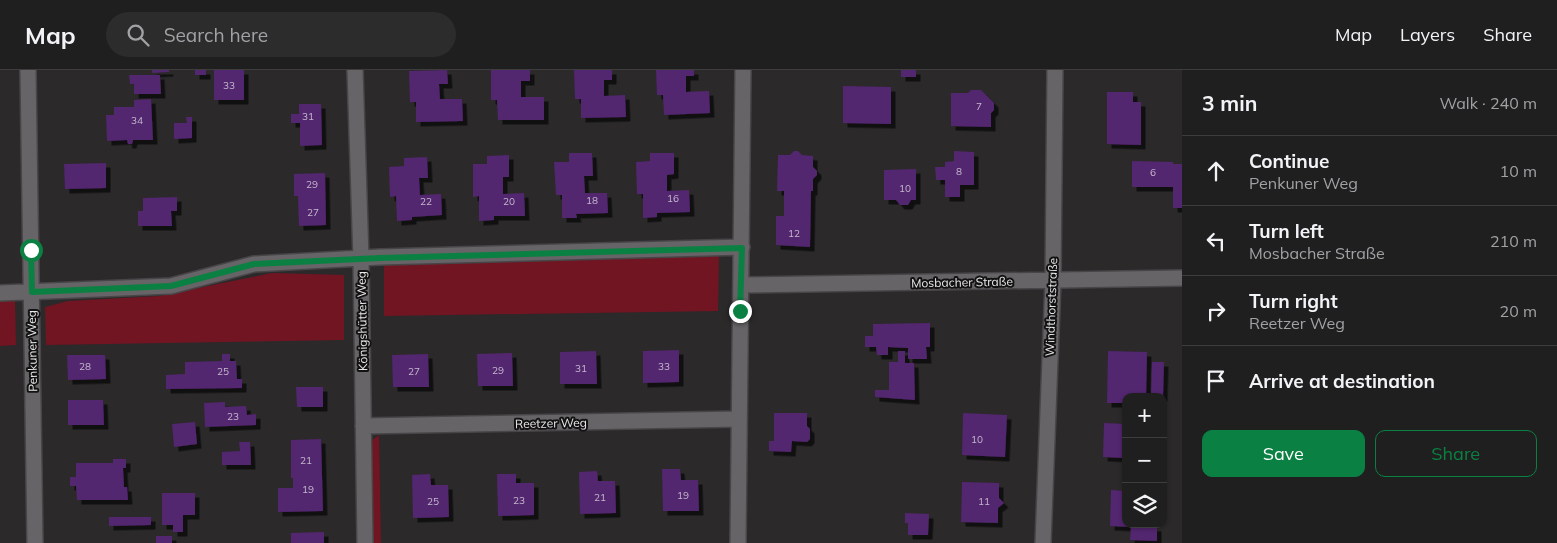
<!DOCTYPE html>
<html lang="en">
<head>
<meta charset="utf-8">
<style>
	:root { --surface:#201f20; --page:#2d2c2d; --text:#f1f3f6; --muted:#a2a2a5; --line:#3d3d3e; --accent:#0b8043 }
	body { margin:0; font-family:Mulish,sans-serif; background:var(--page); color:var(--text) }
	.controls { position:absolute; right:15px; bottom:15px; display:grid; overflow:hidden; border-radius:10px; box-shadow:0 1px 4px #0004 }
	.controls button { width:45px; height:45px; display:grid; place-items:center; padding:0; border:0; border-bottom:1px solid var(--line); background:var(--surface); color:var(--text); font:25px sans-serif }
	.stop { position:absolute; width:15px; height:15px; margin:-11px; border:4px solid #0b8043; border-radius:50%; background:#fff }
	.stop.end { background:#0b8043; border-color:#fff; box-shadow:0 1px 5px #0008 }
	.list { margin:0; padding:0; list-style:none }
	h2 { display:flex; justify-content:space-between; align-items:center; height:65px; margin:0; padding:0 20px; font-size:21px }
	h2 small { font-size:16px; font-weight:400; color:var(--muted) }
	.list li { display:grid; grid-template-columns:32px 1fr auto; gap:15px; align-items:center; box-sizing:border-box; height:70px; padding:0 20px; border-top:1px solid var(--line) }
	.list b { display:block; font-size:19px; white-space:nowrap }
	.list p { margin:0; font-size:16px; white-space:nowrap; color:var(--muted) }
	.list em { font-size:16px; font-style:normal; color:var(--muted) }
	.actions { display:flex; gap:10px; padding:15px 20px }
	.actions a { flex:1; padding:11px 0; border:1px solid var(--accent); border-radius:10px; text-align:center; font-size:18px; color:var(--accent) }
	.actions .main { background:var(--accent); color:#fff }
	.icon { flex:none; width:28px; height:28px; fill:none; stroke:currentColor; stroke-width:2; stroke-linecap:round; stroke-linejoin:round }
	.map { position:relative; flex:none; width:1182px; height:473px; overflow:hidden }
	header { display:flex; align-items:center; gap:30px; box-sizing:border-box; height:70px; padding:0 25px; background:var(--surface); border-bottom:1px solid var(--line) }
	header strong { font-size:24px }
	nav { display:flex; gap:28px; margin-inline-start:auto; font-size:18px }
	.search { width:350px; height:45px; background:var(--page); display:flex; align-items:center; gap:12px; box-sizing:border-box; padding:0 18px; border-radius:28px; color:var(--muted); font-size:19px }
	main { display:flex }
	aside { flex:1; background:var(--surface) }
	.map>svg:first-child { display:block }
</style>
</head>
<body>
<header>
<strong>Map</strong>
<div class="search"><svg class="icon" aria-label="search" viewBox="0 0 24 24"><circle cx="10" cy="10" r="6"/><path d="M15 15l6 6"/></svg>Search here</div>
<nav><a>Map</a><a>Layers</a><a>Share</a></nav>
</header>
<main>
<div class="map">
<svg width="1182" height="473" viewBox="0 0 1182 473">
	<defs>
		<filter id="shadow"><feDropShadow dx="4.5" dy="4.5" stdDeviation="0" flood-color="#0009"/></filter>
	</defs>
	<rect width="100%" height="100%" fill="#2b292a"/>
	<path fill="#711522" d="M 715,184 L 719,186 L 718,241 L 384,246 L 384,195 Z
		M 272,203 L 344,205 L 344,270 L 46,275 L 45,237 L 68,231 L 159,226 Z
		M 15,230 L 16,275 L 0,276 L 0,231 Z
		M 379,365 L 381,473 L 373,473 L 371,371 Z"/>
	<path fill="#53256f" filter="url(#shadow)" d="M 152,0 L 169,0 L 169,2 L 152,3 Z
		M 195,0 L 206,0 L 206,5 L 195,5 Z
		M 214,0 L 244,0 L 244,30 L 214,30 Z
		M 447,0 L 448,14 L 439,14 L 440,29 L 462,29 L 463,51 L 416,52 L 416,32 L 410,32 L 409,1 Z
		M 491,0 L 530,0 L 530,11 L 521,11 L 521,27 L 544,27 L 544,50 L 498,50 L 497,30 L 491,30 Z
		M 574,0 L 612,0 L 612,10 L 604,10 L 604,26 L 625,25 L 626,47 L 581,48 L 581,29 L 575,29 Z
		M 656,0 L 694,0 L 694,6 L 686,6 L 686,22 L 709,21 L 710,43 L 664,45 L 663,25 L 657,25 Z
		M 901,0 L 916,0 L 916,7 L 901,7 Z
		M 129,5 L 160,5 L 161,24 L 134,24 L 134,14 L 130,14 Z
		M 843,16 L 891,17 L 891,54 L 843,53 Z
		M 971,20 L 981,20 L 994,33 L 994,40 L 991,43 L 991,57 L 951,56 L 951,23 L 968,23 Z
		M 1107,22 L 1133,22 L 1133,32 L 1141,32 L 1141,75 L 1107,74 Z
		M 151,29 L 153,70 L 133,70 L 132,74 L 128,74 L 127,70 L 107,71 L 106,45 L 114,45 L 114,37 L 134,37 L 134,30 Z
		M 299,34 L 321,34 L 322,75 L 300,76 L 300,53 L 291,53 L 291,44 L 299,44 Z
		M 186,47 L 192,47 L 192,68 L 174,69 L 174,53 L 187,53 Z
		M 794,81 L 798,81 L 802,85 L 813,86 L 813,97 L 817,101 L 817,105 L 813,109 L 813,121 L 811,121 L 810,177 L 776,175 L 776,146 L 784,146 L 784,121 L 777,121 L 778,85 L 790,85 Z
		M 954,81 L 974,82 L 974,115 L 960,115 L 960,127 L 945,127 L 945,110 L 936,110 L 935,97 L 945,97 L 945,92 L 954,91 Z
		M 569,83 L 592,83 L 593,106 L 584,106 L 585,123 L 607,123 L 608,143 L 576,144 L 577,148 L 562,148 L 562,125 L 556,125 L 554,92 L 569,92 Z
		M 650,83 L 674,83 L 674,104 L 667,105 L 667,121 L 689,120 L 690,142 L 657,143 L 657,147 L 643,148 L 643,124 L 637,124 L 636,92 L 650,91 Z
		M 509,85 L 509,107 L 503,107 L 503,124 L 524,123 L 525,146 L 494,146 L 494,150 L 479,151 L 479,126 L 473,127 L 473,94 L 487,94 L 487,86 Z
		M 427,87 L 428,108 L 419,108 L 420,125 L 441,124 L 442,145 L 412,147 L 412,150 L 397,151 L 396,126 L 390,127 L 389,97 L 404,96 L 404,88 Z
		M 1132,91 L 1173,92 L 1173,94 L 1182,94 L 1182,138 L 1173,138 L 1173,117 L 1132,117 Z
		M 106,93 L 106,118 L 65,119 L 64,94 Z
		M 916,99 L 916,130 L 911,130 L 908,135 L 900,135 L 896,130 L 884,130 L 884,100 Z
		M 325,103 L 326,155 L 299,156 L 298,126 L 294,126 L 294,104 Z
		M 177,127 L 177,141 L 171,141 L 172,156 L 138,156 L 138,141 L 143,141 L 143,128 Z
		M 930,253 L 930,277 L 926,277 L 927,289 L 908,289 L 908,278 L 888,277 L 888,285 L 877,285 L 876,277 L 865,277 L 865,266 L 873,266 L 873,254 Z
		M 679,280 L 679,312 L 643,313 L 643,281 Z
		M 596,281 L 597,314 L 560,314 L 560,282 Z
		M 898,281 L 905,281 L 905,293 L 914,293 L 915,330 L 875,327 L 875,320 L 889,320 L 889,292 L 898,292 Z
		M 1108,281 L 1147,282 L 1146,327 L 1126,327 L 1126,328 L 1124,328 L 1123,333 L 1107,333 Z
		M 512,283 L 513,316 L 478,316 L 477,284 Z
		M 222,284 L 230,284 L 230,291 L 236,291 L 237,309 L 242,309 L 242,318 L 166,319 L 166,305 L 185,304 L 185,292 L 222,291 Z
		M 428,284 L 429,317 L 393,317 L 392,285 Z
		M 67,285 L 105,285 L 106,309 L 68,310 Z
		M 1152,292 L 1164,292 L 1163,327 L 1151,327 Z
		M 296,317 L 323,317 L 323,337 L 297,337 Z
		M 68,330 L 103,330 L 104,355 L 68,355 Z
		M 225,332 L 225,337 L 246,336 L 247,345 L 256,344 L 256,355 L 205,357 L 204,333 Z
		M 774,343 L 807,343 L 807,356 L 810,359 L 810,369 L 807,372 L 792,371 L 791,382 L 769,381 L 769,371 L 774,371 Z
		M 963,343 L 1007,345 L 1005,387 L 962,385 Z
		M 195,352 L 197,374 L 174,377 L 172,354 Z
		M 1104,353 L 1126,354 L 1126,388 L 1103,387 Z
		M 321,369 L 323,441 L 278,442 L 278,418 L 293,418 L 293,408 L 291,408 L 291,370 Z
		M 239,372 L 250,372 L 251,395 L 222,395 L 222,382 L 240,381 Z
		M 113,389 L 126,389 L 126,398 L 123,398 L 124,417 L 127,417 L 128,430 L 77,430 L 76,416 L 70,416 L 70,407 L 76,407 L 76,393 L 113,393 Z
		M 662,399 L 680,399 L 681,410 L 698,410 L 699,441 L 663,441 Z
		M 597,401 L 598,411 L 615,411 L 616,443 L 580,444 L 579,402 Z
		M 430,404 L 431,415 L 448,415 L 449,447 L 413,448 L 412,405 Z
		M 497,404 L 516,404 L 516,413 L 534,413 L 534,445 L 498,446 Z
		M 962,412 L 999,413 L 999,428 L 1004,433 L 998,438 L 998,453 L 961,452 Z
		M 1111,420 L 1126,421 L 1126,454 L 1142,454 L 1142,456 L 1157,457 L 1157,471 L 1130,470 L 1131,457 L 1110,456 Z
		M 162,423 L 195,423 L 195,445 L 183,445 L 183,462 L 173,462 L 173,455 L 162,455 Z
		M 905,443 L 929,444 L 928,465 L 908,465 L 908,453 L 905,453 Z
		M 109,447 L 151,447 L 151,455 L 109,456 Z
		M 324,462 L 324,473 L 291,473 L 291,463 Z
		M 156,466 L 172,466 L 172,473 L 156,473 Z"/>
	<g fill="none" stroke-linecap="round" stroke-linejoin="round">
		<defs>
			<path id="minor" d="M 28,0 L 35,473
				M 355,0 L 361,189 L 365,473
				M 741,215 L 1182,208
				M 0,223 L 171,216 L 254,194 L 380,187 L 742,177
				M 363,356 L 739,349
				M 738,473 L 743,0
				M 1043,473 L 1053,211 L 1055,0"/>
		</defs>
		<use href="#minor" stroke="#474547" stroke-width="18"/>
		<use href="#minor" stroke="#666466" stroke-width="15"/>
	</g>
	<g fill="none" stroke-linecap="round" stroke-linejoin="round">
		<path stroke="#0b8043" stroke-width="6" d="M 31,180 L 32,222 L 171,216 L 254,194 L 380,188 L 742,178 L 740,241"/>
	</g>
	<g text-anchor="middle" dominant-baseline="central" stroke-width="4" stroke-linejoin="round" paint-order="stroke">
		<g font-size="10" fill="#c5b9cc">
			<text x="229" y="15">33</text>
			<text x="979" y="36">7</text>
			<text x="308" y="46">31</text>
			<text x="137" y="50">34</text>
			<text x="959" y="101">8</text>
			<text x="1153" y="102">6</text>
			<text x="312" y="114">29</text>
			<text x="905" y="118">10</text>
			<text x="673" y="128">16</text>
			<text x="592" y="130">18</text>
			<text x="426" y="131">22</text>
			<text x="509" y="131">20</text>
			<text x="313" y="142">27</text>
			<text x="794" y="163">12</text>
			<text x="85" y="296">28</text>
			<text x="664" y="296">33</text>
			<text x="581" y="298">31</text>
			<text x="498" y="300">29</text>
			<text x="223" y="301">25</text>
			<text x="414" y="301">27</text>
			<text x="233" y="346">23</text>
			<text x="977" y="369">10</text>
			<text x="306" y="390">21</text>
			<text x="308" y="419">19</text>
			<text x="683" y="425">19</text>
			<text x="600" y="427">21</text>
			<text x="519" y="430">23</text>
			<text x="433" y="431">25</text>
			<text x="984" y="431">11</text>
		</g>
		<g font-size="12" fill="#ebeaeb" stroke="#131212">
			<text transform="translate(962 212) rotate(-1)">Mosbacher Straße</text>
			<text transform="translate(1051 237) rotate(-88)">Windthorststraße</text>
			<text transform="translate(362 251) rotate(-91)">Königshütter Weg</text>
			<text transform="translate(32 281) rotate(-91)">Penkuner Weg</text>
			<text transform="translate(551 353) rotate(-1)">Reetzer Weg</text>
		</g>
	</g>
</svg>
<div class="controls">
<button>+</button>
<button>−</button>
<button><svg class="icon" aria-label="layers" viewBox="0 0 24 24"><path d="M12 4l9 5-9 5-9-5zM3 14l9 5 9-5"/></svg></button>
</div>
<div class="stop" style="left:31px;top:180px"></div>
<div class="stop end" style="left:740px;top:241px"></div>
</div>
<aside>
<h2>3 min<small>Walk · 240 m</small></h2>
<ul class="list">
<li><svg class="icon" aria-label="ahead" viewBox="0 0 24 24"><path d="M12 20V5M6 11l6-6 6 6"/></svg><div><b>Continue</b><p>Penkuner Weg</p></div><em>10 m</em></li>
<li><svg class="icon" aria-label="left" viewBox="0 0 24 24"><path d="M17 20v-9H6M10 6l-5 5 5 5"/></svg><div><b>Turn left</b><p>Mosbacher Straße</p></div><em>210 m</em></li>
<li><svg class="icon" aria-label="right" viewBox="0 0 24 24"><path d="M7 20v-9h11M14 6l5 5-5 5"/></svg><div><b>Turn right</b><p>Reetzer Weg</p></div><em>20 m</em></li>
<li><svg class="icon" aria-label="arrive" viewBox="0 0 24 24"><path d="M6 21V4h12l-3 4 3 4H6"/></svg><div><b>Arrive at destination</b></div></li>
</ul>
<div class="actions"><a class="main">Save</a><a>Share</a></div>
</aside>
</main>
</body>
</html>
